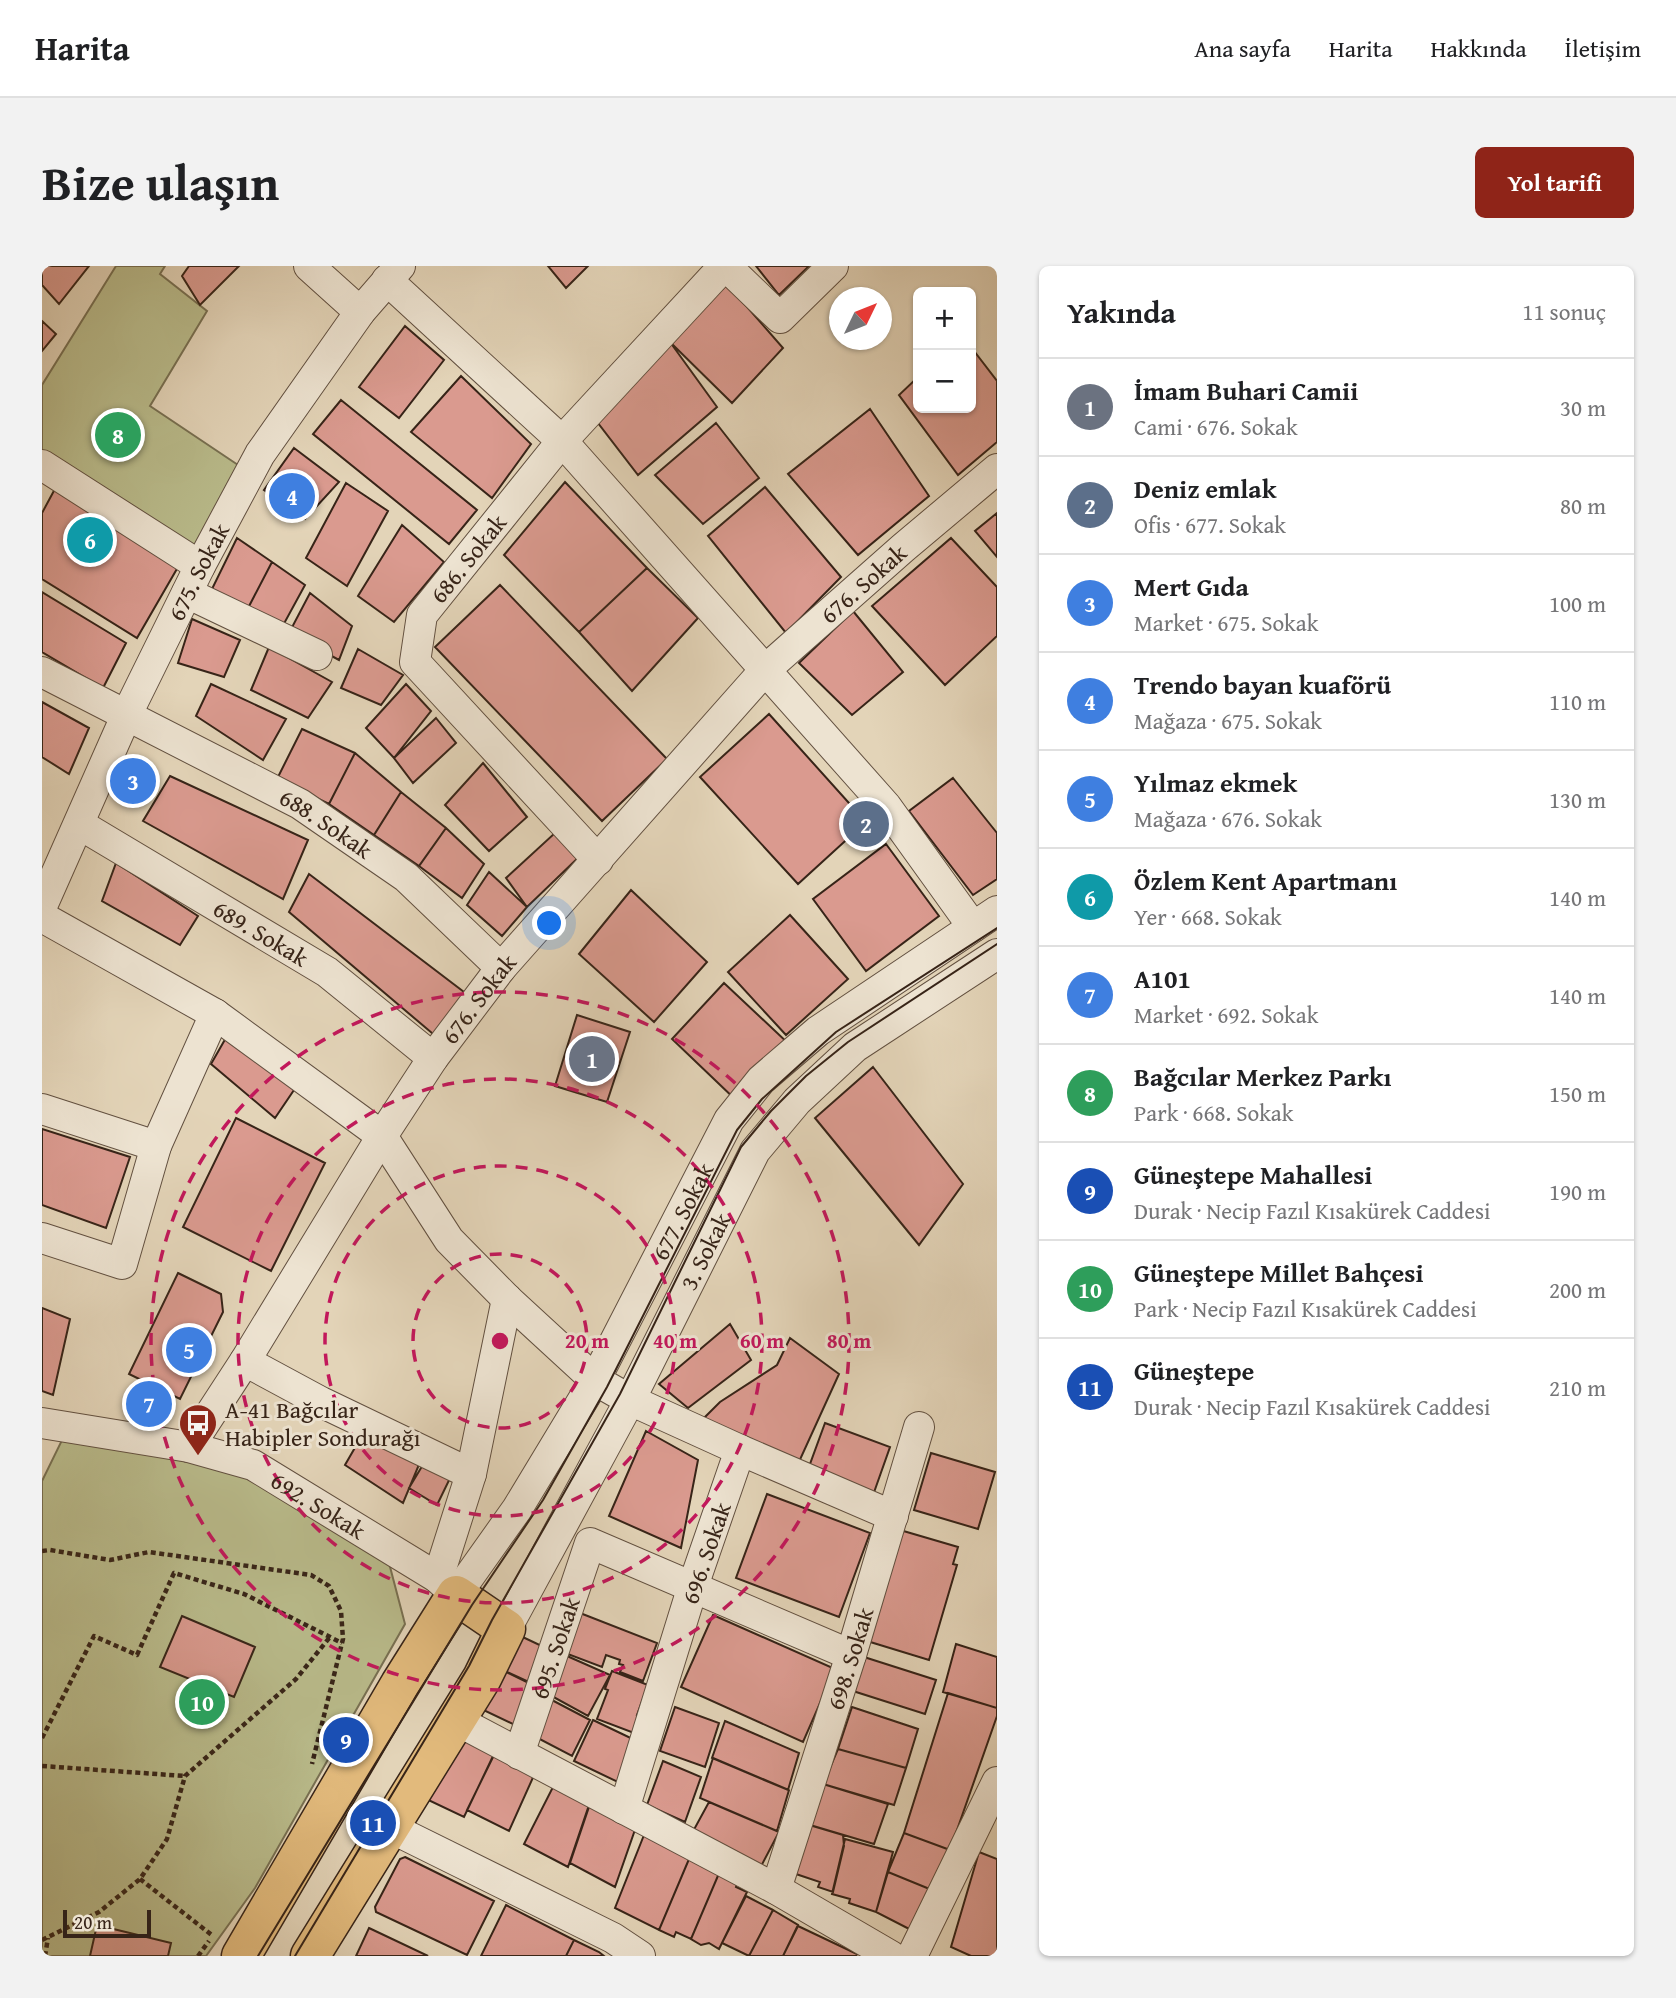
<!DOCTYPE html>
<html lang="tr">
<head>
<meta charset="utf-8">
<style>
	:root { --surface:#fff; --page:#f2f2f2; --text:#202124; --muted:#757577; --line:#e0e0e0; --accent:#8f2418 }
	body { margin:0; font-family:"Gentium Book Plus",serif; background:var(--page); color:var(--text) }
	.controls { position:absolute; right:21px; top:21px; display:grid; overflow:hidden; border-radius:10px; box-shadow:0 2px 5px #0004 }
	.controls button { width:63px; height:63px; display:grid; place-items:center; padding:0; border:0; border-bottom:2px solid var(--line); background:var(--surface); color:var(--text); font:35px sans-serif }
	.compass { position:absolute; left:787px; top:21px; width:63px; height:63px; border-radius:50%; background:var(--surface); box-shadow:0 2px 5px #0004; rotate:47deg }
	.scale { position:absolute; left:21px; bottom:18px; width:88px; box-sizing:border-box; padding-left:7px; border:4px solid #372418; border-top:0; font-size:19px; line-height:24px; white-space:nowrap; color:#372418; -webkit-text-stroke:5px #ede3d1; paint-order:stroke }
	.you { position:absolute; left:508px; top:658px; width:24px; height:24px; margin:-18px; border:5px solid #fff; border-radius:50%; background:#1a73e8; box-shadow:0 0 0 10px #1a73e833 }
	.badge { display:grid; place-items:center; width:46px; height:46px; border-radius:50%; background:var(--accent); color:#fff; font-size:23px; font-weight:700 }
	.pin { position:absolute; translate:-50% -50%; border:4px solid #fff; box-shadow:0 2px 7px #0006 }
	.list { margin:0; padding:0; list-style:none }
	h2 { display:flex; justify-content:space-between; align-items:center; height:91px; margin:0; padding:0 28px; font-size:30px }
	h2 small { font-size:23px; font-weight:400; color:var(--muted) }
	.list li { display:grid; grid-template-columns:46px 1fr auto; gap:21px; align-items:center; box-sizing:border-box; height:98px; padding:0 28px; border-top:2px solid var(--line) }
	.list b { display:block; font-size:26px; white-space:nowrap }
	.list p { margin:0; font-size:23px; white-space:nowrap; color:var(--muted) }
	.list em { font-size:23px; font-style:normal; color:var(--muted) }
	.map { position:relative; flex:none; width:955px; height:1690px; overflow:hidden; border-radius:10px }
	header { display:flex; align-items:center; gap:42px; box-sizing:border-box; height:98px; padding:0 35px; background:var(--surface); border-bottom:2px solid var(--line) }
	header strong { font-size:33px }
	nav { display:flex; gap:38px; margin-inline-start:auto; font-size:24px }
	.intro { display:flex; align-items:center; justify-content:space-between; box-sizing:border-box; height:168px; padding:0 42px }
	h1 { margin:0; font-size:49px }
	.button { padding:18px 32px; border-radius:10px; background:var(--accent); color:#fff; font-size:24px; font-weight:700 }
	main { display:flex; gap:42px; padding:0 42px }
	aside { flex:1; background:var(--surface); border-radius:10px; box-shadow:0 2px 5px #0004 }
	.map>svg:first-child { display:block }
</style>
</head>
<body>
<header>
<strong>Harita</strong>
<nav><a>Ana sayfa</a><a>Harita</a><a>Hakkında</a><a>İletişim</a></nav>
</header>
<div class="intro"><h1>Bize ulaşın</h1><a class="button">Yol tarifi</a></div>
<main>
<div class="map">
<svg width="955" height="1690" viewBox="0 0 955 1690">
	<rect width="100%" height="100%" fill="#e3d4b8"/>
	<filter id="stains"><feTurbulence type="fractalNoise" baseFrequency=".00286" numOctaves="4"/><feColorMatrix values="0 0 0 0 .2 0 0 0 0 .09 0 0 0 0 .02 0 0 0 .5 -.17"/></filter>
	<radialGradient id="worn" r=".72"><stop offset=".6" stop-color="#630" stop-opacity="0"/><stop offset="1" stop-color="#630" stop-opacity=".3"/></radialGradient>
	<path fill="#b9bb8b" stroke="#787052" stroke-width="2" d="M 74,0 L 123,0 L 118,8 L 165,45 L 108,140 L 208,207 L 158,300 L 0,199 L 0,119 Z
		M 21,1172 L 195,1205 L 347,1297 L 363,1358 L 213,1622 L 164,1690 L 0,1690 L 0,1215 Z"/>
	<path fill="#da9a8f" stroke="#372418" stroke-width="2" d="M 0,0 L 47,0 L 17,38 L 0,19 Z
		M 147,0 L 197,0 L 158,39 L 140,10 Z
		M 506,0 L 546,0 L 524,22 Z
		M 714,0 L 767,0 L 737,29 Z
		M 685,18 L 741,82 L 690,137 L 628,76 Z
		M 0,55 L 14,68 L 0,85 Z
		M 363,60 L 402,94 L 357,152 L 317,121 Z
		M 628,76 L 675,141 L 596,209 L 556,157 Z
		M 929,81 L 955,115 L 955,176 L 916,209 L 857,129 L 876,111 L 876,142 L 929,142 Z
		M 419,110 L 489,178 L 450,232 L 369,166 Z
		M 299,134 L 435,244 L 407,278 L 271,168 Z
		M 828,143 L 887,230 L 816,289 L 746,208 Z
		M 674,157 L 717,212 L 661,258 L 613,209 Z
		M 252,182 L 297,216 L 263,253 L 222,224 Z
		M 523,216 L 605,302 L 537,366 L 462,289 Z
		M 304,217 L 346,245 L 305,320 L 264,292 Z
		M 14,221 L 136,301 L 95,372 L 0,313 L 0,247 Z
		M 723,221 L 799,311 L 744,367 L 666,270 Z
		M 955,247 L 955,291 L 933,265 Z
		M 360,259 L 402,296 L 352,356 L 316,330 Z
		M 195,272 L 230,296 L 204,346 L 168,327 Z
		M 909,272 L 955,321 L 955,370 L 903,419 L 830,340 Z
		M 230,296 L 263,319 L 238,365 L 204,346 Z
		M 605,302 L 656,352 L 590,425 L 537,366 Z
		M 458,319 L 625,493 L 560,555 L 393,381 Z
		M 0,326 L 84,377 L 61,422 L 0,386 Z
		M 268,327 L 310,360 L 297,394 L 247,367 Z
		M 811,345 L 861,406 L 810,449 L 757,397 Z
		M 150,353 L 198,374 L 182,411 L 136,397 Z
		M 227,381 L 290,416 L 266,452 L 209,424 Z
		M 316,383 L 361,409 L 339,439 L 299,422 Z
		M 169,418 L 244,453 L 221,494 L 154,450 Z
		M 364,418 L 389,445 L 352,492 L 324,462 Z
		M 0,436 L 47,462 L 27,508 L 0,491 Z
		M 727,448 L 824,556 L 756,618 L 658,511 Z
		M 394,452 L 414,477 L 371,517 L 352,492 Z
		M 260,463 L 313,487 L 287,538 L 235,513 Z
		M 313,487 L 359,526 L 332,569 L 287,538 Z
		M 441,497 L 485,551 L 447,585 L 403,539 Z
		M 128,510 L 266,574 L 241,633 L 101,555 Z
		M 911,512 L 955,567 L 955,613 L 931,629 L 867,545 Z
		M 359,526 L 404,562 L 377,600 L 332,569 Z
		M 404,562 L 442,598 L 420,632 L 377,600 Z
		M 514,566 L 539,589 L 485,641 L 464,612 Z
		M 844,578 L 897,650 L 824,705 L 771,633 Z
		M 74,597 L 156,650 L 138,679 L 60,635 Z
		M 447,606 L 485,641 L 460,670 L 425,639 Z
		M 267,608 L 422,726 L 397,773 L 247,646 Z
		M 589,624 L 665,696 L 612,756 L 537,688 Z
		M 748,649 L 806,713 L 744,769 L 686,706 Z
		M 682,717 L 749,780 L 696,836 L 630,773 Z
		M 535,749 L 588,766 L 565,836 L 513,820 Z
		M 185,770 L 254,821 L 233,852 L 169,798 Z
		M 831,801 L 921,918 L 877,979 L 773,852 Z
		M 194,852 L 283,897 L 229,1005 L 141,961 Z
		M 0,863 L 88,891 L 64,962 L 0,939 Z
		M 136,1007 L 179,1028 L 181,1046 L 138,1133 L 87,1108 Z
		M 0,1042 L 28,1053 L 11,1129 L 0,1125 Z
		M 688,1058 L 709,1094 L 646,1142 L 617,1118 Z
		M 748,1072 L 797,1108 L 756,1198 L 656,1158 L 678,1136 L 735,1099 Z
		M 783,1157 L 848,1181 L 830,1232 L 764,1209 Z
		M 326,1159 L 381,1189 L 361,1237 L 303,1199 Z
		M 604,1165 L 656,1194 L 639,1282 L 567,1250 Z
		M 889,1187 L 953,1206 L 936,1263 L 872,1244 Z
		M 385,1192 L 412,1204 L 395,1239 L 367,1222 Z
		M 725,1228 L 828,1267 L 797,1351 L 694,1312 Z
		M 858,1264 L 916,1281 L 911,1298 L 915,1299 L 887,1394 L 825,1375 Z
		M 538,1347 L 615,1377 L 601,1415 L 578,1406 L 581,1399 L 577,1398 L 578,1394 L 564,1389 L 560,1401 L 523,1387 Z
		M 671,1349 L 793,1403 L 761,1476 L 639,1421 Z
		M 140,1350 L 213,1381 L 192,1431 L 118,1401 Z
		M 468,1365 L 504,1382 L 489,1417 L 452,1400 Z
		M 914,1378 L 955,1391 L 955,1442 L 901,1426 Z
		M 525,1390 L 568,1409 L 546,1450 L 506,1428 Z
		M 822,1391 L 894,1414 L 883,1448 L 811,1425 Z
		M 452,1400 L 493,1420 L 475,1460 L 433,1440 Z
		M 570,1405 L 606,1419 L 595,1449 L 599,1450 L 592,1467 L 555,1453 L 566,1424 L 563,1423 Z
		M 906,1427 L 955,1442 L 955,1450 L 908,1584 L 862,1567 Z
		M 506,1432 L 548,1454 L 530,1490 L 488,1468 Z
		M 633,1441 L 677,1457 L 663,1501 L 618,1485 Z
		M 810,1441 L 876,1463 L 864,1502 L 796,1483 Z
		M 551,1454 L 597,1476 L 578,1517 L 532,1495 Z
		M 683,1455 L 757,1487 L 746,1524 L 670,1492 Z
		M 412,1466 L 452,1488 L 422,1551 L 380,1531 Z
		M 796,1483 L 864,1502 L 852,1539 L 781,1518 Z
		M 453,1487 L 493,1507 L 467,1565 L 425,1544 Z
		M 671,1492 L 747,1524 L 735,1565 L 658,1532 Z
		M 621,1495 L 659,1511 L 643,1556 L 605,1539 Z
		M 781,1518 L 846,1538 L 832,1578 L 768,1559 Z
		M 512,1519 L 548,1536 L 526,1601 L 482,1578 Z
		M 549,1535 L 595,1558 L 573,1621 L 528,1597 Z
		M 667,1536 L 737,1566 L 716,1606 L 649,1569 Z
		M 764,1558 L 801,1569 L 802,1580 L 791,1626 L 776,1621 L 778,1616 L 751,1607 Z
		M 604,1564 L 650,1586 L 617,1664 L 573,1642 Z
		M 862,1567 L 908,1584 L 890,1624 L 846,1606 Z
		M 803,1573 L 851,1586 L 834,1646 L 807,1637 L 808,1633 L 790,1628 Z
		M 650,1586 L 678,1605 L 649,1673 L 634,1666 L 632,1671 L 617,1664 Z
		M 937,1586 L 955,1593 L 955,1684 L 953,1690 L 929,1690 L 909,1681 Z
		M 363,1591 L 452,1635 L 425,1689 L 334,1646 L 333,1641 L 358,1593 Z
		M 678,1605 L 695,1618 L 694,1621 L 705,1626 L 677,1683 L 667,1677 L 659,1679 L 649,1673 Z
		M 846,1606 L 890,1624 L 875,1667 L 834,1646 Z
		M 704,1630 L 731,1644 L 707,1690 L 680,1677 Z
		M 464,1639 L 532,1674 L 524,1690 L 439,1690 Z
		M 731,1644 L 756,1659 L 741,1690 L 707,1690 Z
		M 55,1659 L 129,1677 L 126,1690 L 48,1690 Z
		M 756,1660 L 815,1688 L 814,1690 L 741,1690 Z
		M 327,1662 L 386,1690 L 314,1690 Z
		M 532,1674 L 557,1686 L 562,1690 L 524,1690 Z"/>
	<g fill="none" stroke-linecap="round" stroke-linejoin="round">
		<defs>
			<g id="minor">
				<path d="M 267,0 L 318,46"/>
				<path d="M 684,0 L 738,52 L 791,0"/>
				<path d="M 345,14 L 520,175 L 844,540 L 931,661"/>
				<path d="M 0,199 L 158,300"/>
				<path d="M 145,327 L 275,389"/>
				<path id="s1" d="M 0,406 L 258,538 L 364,611 L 459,702"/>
				<path id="s2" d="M 37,558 L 285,706 L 391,792"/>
				<path id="s3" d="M 556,594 L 373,396 L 380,349 L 520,175 L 682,0"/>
				<path id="s4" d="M 0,640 L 85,448 L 158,300 L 218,188 L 318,46 L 358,0"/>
				<path d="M 0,651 L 173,748 L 340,870 L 407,974 L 465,1033 L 553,1114 L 588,1134 L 698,1184 L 651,1320 L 582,1543"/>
				<path d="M 0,843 L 114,880"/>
				<path d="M 0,972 L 80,998 L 114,880 L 173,748"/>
				<path d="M 203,1095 L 279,1136 L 429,1208"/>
				<path id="s5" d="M 0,1157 L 147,1181 L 211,1199 L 396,1312 L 414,1329 L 475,1243 L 553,1114 L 687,854 L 719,814 L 776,765 L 955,645"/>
				<path id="s6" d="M 147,1181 L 203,1095 L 340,870 L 391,792 L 459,702 L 723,404 L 861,282 L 955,203"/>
				<path d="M 698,1184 L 851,1250"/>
				<path d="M 396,1312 L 429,1208 L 465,1033"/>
				<path id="s7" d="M 464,1363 L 588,1134 L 713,885 L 755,835 L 813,781 L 955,688"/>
				<path d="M 414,1454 L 734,1623 L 849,1690"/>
				<path id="s8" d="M 477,1488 L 548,1277 L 809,1389"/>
				<path d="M 349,1562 L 571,1672 L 598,1690"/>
				<path id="s9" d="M 734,1623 L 809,1389 L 877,1161"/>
				<path d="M 870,1690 L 955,1516"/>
			</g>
			<path id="major" d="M 199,1690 L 358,1418 L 414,1329 L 464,1363 L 440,1412 L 268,1690"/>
		</defs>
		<use href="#minor" stroke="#625040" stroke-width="32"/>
		<use href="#major" stroke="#372418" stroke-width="41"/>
		<path stroke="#372418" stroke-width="4.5" stroke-dasharray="5 3.5" stroke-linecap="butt" d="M 0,1285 L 8,1284 L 68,1294 L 107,1286 L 269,1309 L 287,1320 L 299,1345 L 301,1373 L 270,1498
			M 0,1472 L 52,1370 L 95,1389 L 132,1307 L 202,1328 L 300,1377
			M 0,1500 L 143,1510
			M 98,1613 L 171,1670
			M 0,1674 L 57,1646 L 98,1613 L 125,1573 L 143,1510 L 254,1413 L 288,1371
			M 3,1690 L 6,1672
			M 156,1690 L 167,1675"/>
		<use href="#minor" stroke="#ede3d1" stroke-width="30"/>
		<use href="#major" stroke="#e2ba7c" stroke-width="38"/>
		<path stroke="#372418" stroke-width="2" d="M 216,1690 L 430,1339 L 501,1234 L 565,1121 L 695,864 L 720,833 L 794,766 L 955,662
			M 253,1690 L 427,1400 L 450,1354 L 578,1128 L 699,881 L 729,845 L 764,810 L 806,776 L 955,678"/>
	</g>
	<g fill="none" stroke="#c2185b" stroke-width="3.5" stroke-dasharray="12 9">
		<circle cx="458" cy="1075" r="87"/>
		<circle cx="458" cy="1075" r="175"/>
		<circle cx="458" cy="1075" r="262"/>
		<circle cx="458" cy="1075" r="349"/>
	</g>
	<defs>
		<symbol id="bus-pin" viewBox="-11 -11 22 30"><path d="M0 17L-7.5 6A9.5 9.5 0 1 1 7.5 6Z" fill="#8f2418" stroke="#ede3d1"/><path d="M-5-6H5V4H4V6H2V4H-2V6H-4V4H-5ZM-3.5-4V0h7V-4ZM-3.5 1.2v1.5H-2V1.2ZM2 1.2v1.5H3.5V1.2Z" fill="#fff"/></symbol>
	</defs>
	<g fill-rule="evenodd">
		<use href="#bus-pin" x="134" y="1135" width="44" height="60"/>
	</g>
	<g text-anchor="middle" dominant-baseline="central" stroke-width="6" stroke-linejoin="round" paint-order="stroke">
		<g font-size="24" fill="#372418" stroke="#ede3d1">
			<text stroke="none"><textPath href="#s3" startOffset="390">686. Sokak</textPath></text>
			<text stroke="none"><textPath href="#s4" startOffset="369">675. Sokak</textPath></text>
			<text stroke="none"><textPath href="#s6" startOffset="1101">676. Sokak</textPath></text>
			<text stroke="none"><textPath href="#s1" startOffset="322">688. Sokak</textPath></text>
			<text stroke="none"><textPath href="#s2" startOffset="212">689. Sokak</textPath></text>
			<text stroke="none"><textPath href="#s6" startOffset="534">676. Sokak</textPath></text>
			<text stroke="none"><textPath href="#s5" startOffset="903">677. Sokak</textPath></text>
			<text stroke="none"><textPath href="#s7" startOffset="427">3. Sokak</textPath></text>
			<text stroke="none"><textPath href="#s5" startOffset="292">692. Sokak</textPath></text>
			<text transform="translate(664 1287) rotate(-71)">696. Sokak</text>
			<text stroke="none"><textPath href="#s8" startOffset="112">695. Sokak</textPath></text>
			<text stroke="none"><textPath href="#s9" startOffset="242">698. Sokak</textPath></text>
		</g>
		<g font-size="24" fill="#372418" stroke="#ede3d1" text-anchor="start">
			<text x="183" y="1143">A-41 Bağcılar<tspan x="183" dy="28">Habipler Sondurağı</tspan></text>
		</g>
	</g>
	<circle cx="458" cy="1075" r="10" fill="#c2185b" stroke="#ede3d1" stroke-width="3.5"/>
	<g font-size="21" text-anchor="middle" font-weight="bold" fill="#c2185b" stroke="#ede3d1" stroke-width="6" stroke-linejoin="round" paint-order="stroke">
		<text x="545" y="1082">20 m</text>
		<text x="633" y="1082">40 m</text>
		<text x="720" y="1082">60 m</text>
		<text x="807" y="1082">80 m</text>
	</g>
	<rect width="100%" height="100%" filter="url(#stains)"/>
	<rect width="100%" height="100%" fill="url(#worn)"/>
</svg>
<div class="controls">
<button>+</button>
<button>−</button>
</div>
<svg class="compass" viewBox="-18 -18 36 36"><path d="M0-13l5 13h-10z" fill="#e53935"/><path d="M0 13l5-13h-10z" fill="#757577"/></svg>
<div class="scale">20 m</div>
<div class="you"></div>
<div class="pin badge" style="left:550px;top:793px;background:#6b7280">1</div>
<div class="pin badge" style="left:824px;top:558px;background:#5c6f8a">2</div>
<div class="pin badge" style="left:91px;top:515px;background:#3f7fe0">3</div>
<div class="pin badge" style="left:250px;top:230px;background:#3f7fe0">4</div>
<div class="pin badge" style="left:147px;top:1084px;background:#3f7fe0">5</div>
<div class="pin badge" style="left:48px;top:274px;background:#0f9aa8">6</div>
<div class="pin badge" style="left:107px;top:1138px;background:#3f7fe0">7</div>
<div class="pin badge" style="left:76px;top:169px;background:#2e9e5b">8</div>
<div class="pin badge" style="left:304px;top:1474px;background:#1a4fb4">9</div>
<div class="pin badge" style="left:160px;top:1436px;background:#2e9e5b">10</div>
<div class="pin badge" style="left:331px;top:1557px;background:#1a4fb4">11</div>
</div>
<aside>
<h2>Yakında<small>11 sonuç</small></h2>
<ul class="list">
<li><span class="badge" style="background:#6b7280">1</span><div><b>İmam Buhari Camii</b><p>Cami · 676. Sokak</p></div><em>30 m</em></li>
<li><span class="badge" style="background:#5c6f8a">2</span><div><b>Deniz emlak</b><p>Ofis · 677. Sokak</p></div><em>80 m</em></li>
<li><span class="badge" style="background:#3f7fe0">3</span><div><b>Mert Gıda</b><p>Market · 675. Sokak</p></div><em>100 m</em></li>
<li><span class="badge" style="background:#3f7fe0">4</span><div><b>Trendo bayan kuaförü</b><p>Mağaza · 675. Sokak</p></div><em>110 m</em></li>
<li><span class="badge" style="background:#3f7fe0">5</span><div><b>Yılmaz ekmek</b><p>Mağaza · 676. Sokak</p></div><em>130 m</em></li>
<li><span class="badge" style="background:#0f9aa8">6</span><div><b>Özlem Kent Apartmanı</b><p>Yer · 668. Sokak</p></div><em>140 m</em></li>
<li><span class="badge" style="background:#3f7fe0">7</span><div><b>A101</b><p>Market · 692. Sokak</p></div><em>140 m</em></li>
<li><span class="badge" style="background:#2e9e5b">8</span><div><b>Bağcılar Merkez Parkı</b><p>Park · 668. Sokak</p></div><em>150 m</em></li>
<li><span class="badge" style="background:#1a4fb4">9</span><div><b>Güneştepe Mahallesi</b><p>Durak · Necip Fazıl Kısakürek Caddesi</p></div><em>190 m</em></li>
<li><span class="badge" style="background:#2e9e5b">10</span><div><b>Güneştepe Millet Bahçesi</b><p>Park · Necip Fazıl Kısakürek Caddesi</p></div><em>200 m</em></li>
<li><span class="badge" style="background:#1a4fb4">11</span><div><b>Güneştepe</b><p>Durak · Necip Fazıl Kısakürek Caddesi</p></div><em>210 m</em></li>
</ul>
</aside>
</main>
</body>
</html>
